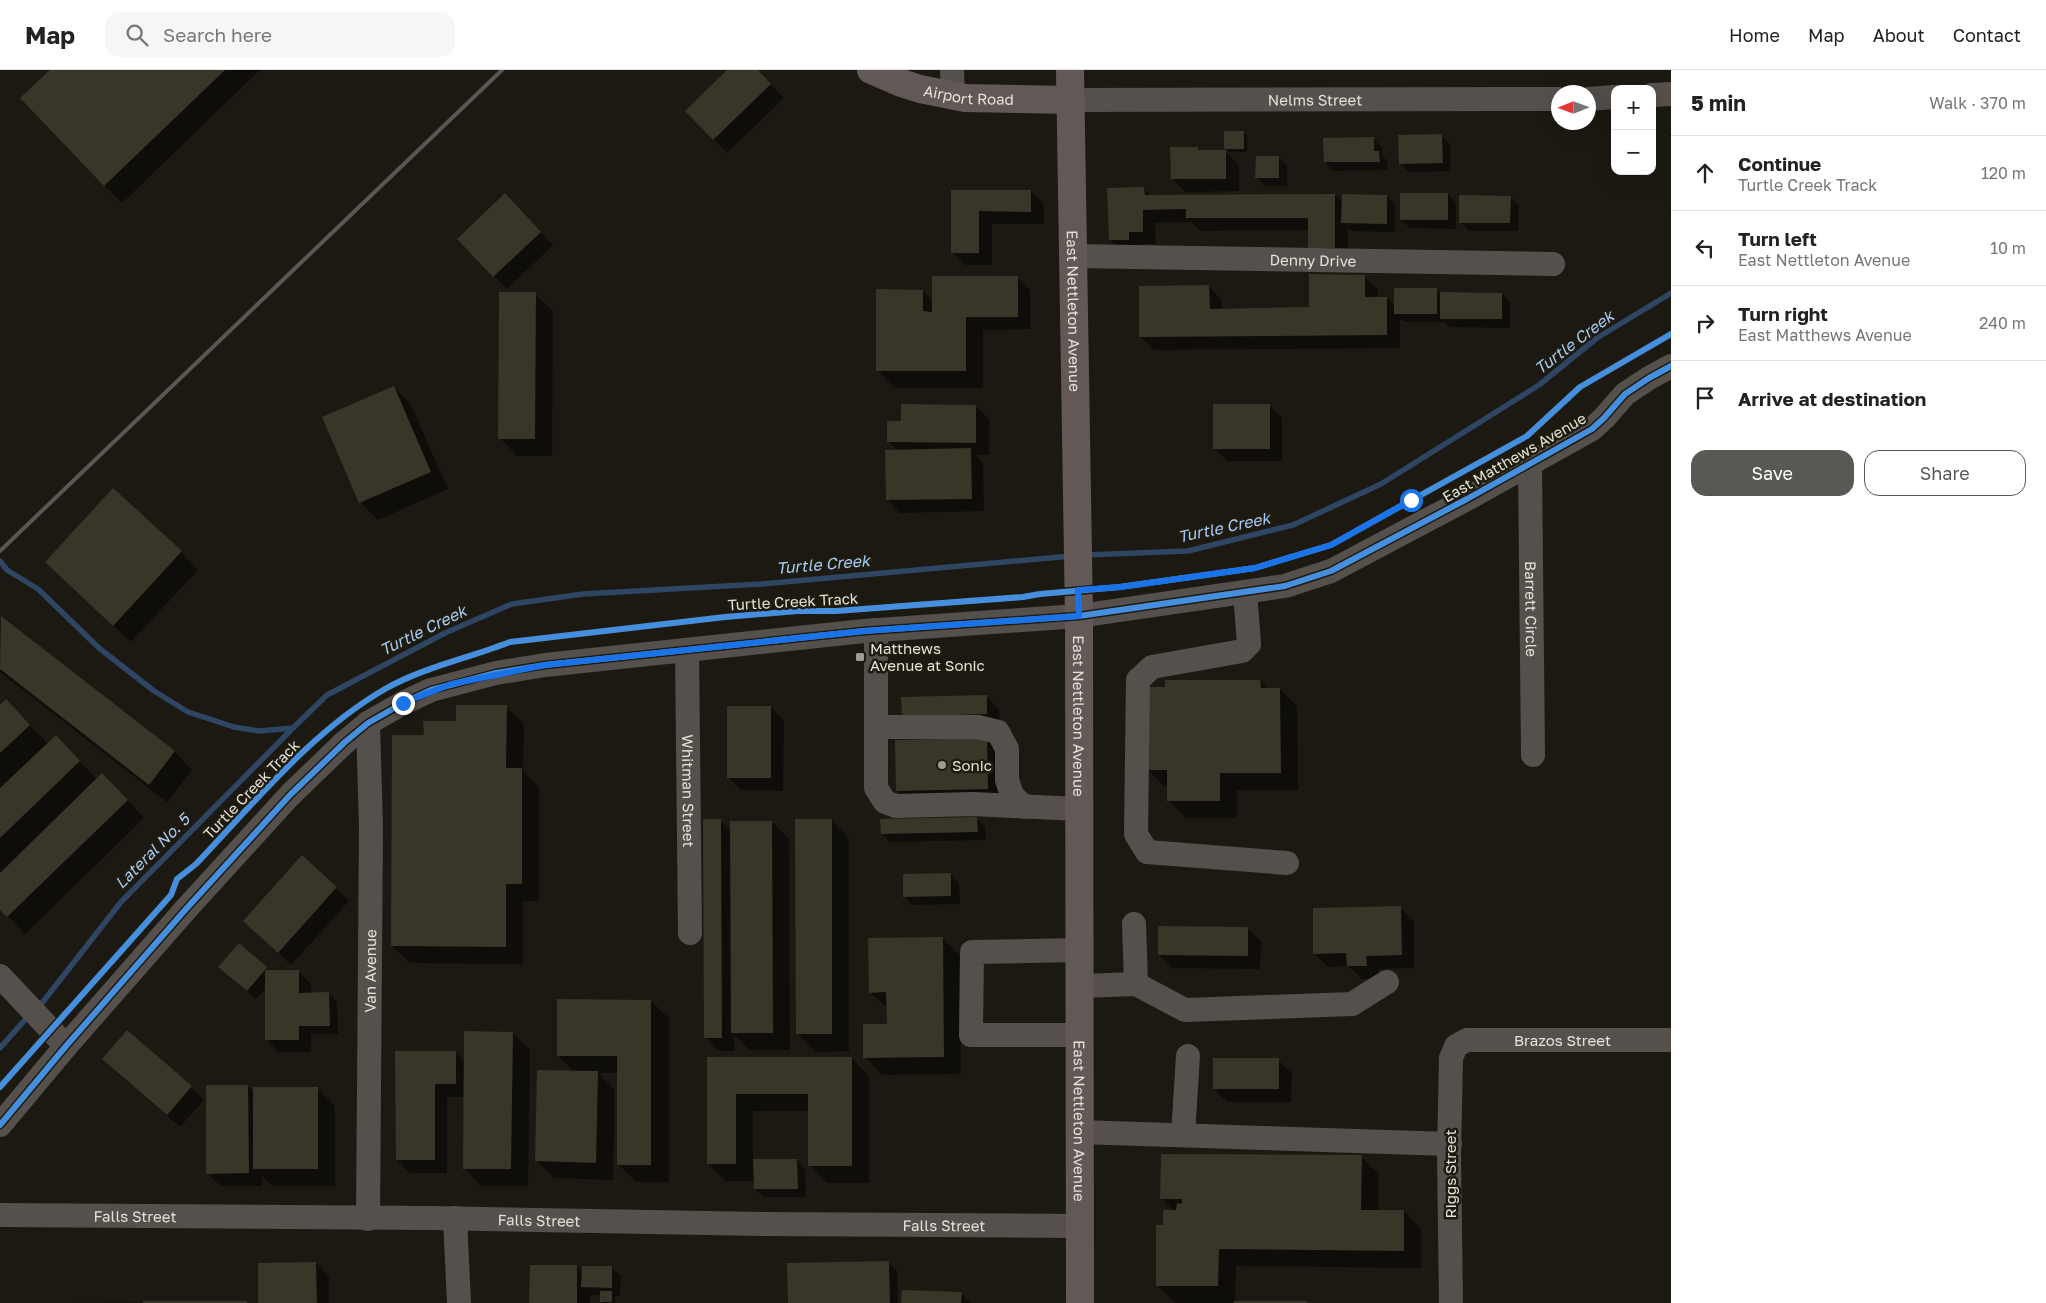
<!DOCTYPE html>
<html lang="en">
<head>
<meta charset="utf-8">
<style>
	:root { --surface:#fff; --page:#f6f6f6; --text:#222; --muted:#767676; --line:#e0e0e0; --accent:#5a5855 }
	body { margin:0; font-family:"Golos Text",sans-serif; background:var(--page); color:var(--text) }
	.controls { position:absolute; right:15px; top:15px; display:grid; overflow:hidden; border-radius:10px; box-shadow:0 5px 20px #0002 }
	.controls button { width:45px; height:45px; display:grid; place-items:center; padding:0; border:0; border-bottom:1px solid var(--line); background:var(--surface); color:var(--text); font:25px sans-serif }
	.compass { position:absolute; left:1551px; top:15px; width:45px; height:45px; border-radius:50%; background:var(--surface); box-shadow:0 5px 20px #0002; rotate:269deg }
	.stop { position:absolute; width:15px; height:15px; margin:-11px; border:4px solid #1a73e8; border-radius:50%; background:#fff }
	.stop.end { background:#1a73e8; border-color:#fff; box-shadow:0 1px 5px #0008 }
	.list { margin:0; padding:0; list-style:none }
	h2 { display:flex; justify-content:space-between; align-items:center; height:65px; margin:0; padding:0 20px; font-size:21px }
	h2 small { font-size:16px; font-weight:400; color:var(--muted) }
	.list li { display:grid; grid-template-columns:32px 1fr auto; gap:15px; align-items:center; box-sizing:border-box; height:75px; padding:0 20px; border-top:1px solid var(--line) }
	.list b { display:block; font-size:19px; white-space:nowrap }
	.list p { margin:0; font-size:16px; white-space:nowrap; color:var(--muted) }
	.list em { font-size:16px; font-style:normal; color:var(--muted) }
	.actions { display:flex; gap:10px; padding:15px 20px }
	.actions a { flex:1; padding:11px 0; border:1px solid var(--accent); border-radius:15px; text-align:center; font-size:18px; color:var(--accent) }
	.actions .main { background:var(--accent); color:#fff }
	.icon { flex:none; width:28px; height:28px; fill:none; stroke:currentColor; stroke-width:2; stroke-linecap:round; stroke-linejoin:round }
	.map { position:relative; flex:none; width:1671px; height:1233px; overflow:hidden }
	header { display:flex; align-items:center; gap:30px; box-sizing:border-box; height:70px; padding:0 25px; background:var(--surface); border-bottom:1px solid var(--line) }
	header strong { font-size:24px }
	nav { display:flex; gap:28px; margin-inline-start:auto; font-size:18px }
	.search { width:350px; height:45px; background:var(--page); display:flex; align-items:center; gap:12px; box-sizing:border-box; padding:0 18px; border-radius:15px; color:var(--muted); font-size:19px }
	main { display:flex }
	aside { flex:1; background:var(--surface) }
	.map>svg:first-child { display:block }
</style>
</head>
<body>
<header>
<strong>Map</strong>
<div class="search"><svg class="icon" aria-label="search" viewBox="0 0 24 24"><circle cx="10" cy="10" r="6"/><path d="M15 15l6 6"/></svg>Search here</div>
<nav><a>Home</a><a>Map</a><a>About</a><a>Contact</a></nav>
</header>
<main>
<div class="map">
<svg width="1671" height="1233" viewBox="0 0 1671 1233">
	<rect width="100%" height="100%" fill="#1c1912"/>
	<path fill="#0007" d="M 52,0 L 260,0 L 122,133 L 104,115 Z
		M 729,0 L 757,0 L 784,28 L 727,83 L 686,41 Z
		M 1244,62 L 1247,66 L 1247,82 L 1226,82 L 1239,95 L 1239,121 L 1185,122 L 1172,108 L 1197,78 L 1201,81 L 1229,82 L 1226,78 Z
		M 1442,66 L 1450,74 L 1451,101 L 1409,102 L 1400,93 Z
		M 1373,69 L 1382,77 L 1382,85 L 1387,91 L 1388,100 L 1333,101 L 1325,92 Z
		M 1278,87 L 1287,95 L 1287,116 L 1265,116 L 1257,107 Z
		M 1144,119 L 1152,126 L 1335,125 L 1343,133 L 1387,126 L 1395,135 L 1395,162 L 1351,161 L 1348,158 L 1348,191 L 1323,191 L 1309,178 L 1309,160 L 1200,161 L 1192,152 L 1155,153 L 1156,174 L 1141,174 L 1141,183 L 1123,183 L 1110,170 Z
		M 952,121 L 1031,121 L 1044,134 L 1044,154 L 992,154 L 992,195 L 965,195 L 952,182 Z
		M 1448,124 L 1456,133 L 1456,159 L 1410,158 L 1401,150 Z
		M 1510,127 L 1519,135 L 1518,161 L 1469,161 L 1460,152 Z
		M 518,138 L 553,175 L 507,219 L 494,206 Z
		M 1017,207 L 1030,220 L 1031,259 L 983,260 L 983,318 L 895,318 L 877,300 L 923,221 L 933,231 Z
		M 1365,207 L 1378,220 L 1378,228 L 1387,228 L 1395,236 L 1436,219 L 1440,223 L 1502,224 L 1510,232 L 1510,258 L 1450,257 L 1444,252 L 1404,252 L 1400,248 L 1400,278 L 1154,280 L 1141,267 L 1209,217 L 1222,230 L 1222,240 L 1310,239 Z
		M 535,224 L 553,241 L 552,386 L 517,386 L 500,368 Z
		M 394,317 L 411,335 L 448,419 L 378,450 L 360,432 Z
		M 1269,335 L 1282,348 L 1282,391 L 1227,391 L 1214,378 Z
		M 976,336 L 989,349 L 989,385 L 976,385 L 983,393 L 984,441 L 900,443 L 887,430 L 897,381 L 888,371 L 902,352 Z
		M 181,482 L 198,500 L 131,572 L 64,510 Z
		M 1,548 L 175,682 L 192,700 L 167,732 L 0,602 Z
		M 1260,611 L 1268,619 L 1280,619 L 1297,636 L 1298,720 L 1237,720 L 1237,748 L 1186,748 L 1169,731 L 1169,717 L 1165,717 L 1148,700 L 1166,618 Z
		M 986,626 L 999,639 L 1000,657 L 916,660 Z
		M 0,635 L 23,648 L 48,674 L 73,684 L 97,710 L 120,722 L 144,748 L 25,864 L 0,838 Z
		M 506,636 L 524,654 L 523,701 L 539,717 L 539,831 L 523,831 L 523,894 L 410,893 L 392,876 L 425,667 L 457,652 Z
		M 771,637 L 784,651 L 783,721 L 741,720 L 728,707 Z
		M 987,669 L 1000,682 L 1001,732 L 910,734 L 897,721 Z
		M 977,748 L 985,757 L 986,770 L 890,772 L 882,764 Z
		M 831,750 L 849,768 L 849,981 L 815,982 L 798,964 Z
		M 720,751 L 731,762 L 772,752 L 789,769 L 790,980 L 750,980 L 734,965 L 735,981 L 718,981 L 705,967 Z
		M 951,804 L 959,813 L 960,834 L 912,835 L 904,826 Z
		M 336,818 L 349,831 L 291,895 L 244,851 Z
		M 1400,838 L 1414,851 L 1414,898 L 1379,899 L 1379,908 L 1361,909 L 1349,896 L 1328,897 L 1315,884 Z
		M 1247,858 L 1261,871 L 1260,899 L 1172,898 L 1159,885 Z
		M 942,868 L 960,885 L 961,1004 L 882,1005 L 865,987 L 888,955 L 888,939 L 870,922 Z
		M 239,875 L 269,901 L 298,901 L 311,914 L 311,924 L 329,924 L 337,932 L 338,964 L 311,964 L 311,982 L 279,982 L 266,969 L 267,917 L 256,929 L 220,897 Z
		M 651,931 L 669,948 L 669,1112 L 636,1112 L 619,1095 L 619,1003 L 598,1003 L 615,1020 L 613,1110 L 554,1108 L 536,1090 L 574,1002 L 558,986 Z
		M 513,963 L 530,980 L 528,1116 L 481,1116 L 464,1098 L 465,1027 L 447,1027 L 447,1103 L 410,1103 L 397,1090 L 397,982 L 456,982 L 465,992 Z
		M 708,988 L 852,988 L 869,1006 L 869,1113 L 827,1113 L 810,1095 L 810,1041 L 753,1041 L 753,1091 L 797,1090 L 805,1099 L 806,1127 L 764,1127 L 755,1119 L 755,1111 L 726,1111 L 708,1094 Z
		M 1278,990 L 1292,1003 L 1291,1032 L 1227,1032 L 1214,1019 Z
		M 117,1002 L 191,1017 L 204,1030 L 180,1057 Z
		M 248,1016 L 254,1022 L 318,1019 L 335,1036 L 335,1116 L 272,1116 L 262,1106 L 262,1116 L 221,1116 L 207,1103 Z
		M 1361,1087 L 1379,1104 L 1378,1141 L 1404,1141 L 1421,1159 L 1421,1198 L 1236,1196 L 1235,1232 L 1307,1233 L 1175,1233 L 1157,1215 L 1164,1156 L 1174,1141 L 1162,1129 Z
		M 316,1193 L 329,1206 L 329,1233 L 260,1233 L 259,1194 Z
		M 889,1193 L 897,1201 L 898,1233 L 789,1233 L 788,1194 Z
		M 531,1196 L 577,1197 L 583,1203 L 612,1198 L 621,1206 L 620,1226 L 615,1226 L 615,1233 L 602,1233 L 601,1225 L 590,1225 L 590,1233 L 531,1233 Z
		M 903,1221 L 961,1223 L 970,1233 L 902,1233 Z
		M 246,1232 L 247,1233 L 75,1233 Z"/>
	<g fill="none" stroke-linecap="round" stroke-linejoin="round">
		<path stroke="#2e4663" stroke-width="5.5" d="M 1085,485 L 1188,481 L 1293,455 L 1381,414 L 1539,315 L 1597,268 L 1671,223
			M 0,491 L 7,500 L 38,519 L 99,578 L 154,621 L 188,642 L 234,657 L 259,661 L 293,658 L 327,625 L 445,563 L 512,534 L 583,524 L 761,514 L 1071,486
			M 42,933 L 121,832 L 293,658
			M 0,978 L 24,951"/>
	</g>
	<path fill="#393529" d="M 50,0 L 225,0 L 104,116 L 20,28 Z
		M 727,0 L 758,0 L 771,14 L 713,70 L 685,41 Z
		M 1224,61 L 1244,61 L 1244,79 L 1224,79 Z
		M 1442,64 L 1443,93 L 1399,94 L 1398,65 Z
		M 1374,67 L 1374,81 L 1379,81 L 1380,92 L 1324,92 L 1323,68 Z
		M 1170,77 L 1198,77 L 1198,80 L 1226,80 L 1226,109 L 1171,109 Z
		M 1256,86 L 1279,86 L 1279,108 L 1255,108 Z
		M 1144,117 L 1145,125 L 1335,124 L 1335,178 L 1308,178 L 1308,148 L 1186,148 L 1186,139 L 1143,140 L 1143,162 L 1129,162 L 1129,170 L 1109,170 L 1107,118 Z
		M 951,120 L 1031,120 L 1031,142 L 979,141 L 979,183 L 951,183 Z
		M 505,123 L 541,162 L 493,207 L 457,169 Z
		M 1400,123 L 1448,123 L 1448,150 L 1400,150 Z
		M 1342,124 L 1387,125 L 1387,154 L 1341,153 Z
		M 1459,125 L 1511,126 L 1510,153 L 1459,153 Z
		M 1309,204 L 1365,205 L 1365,227 L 1387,227 L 1387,265 L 1139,267 L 1139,216 L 1209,215 L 1210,239 L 1309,237 Z
		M 932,206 L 1018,206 L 1018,247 L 966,247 L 966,301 L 876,301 L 876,219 L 923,220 L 923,241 L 932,242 Z
		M 1394,218 L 1437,218 L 1437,244 L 1394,244 Z
		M 499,222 L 536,222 L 535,369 L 498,369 Z
		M 1440,222 L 1502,223 L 1502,249 L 1440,249 Z
		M 394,316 L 431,402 L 359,433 L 322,347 Z
		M 901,334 L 976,335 L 976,373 L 887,372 L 887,351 L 901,351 Z
		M 1213,334 L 1270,334 L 1270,379 L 1213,379 Z
		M 971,378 L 972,429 L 886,430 L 885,380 Z
		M 113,418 L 182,481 L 113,556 L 45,492 Z
		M 1,546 L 175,681 L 149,715 L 0,599 Z
		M 1165,610 L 1260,610 L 1261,618 L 1280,618 L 1281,703 L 1220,703 L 1220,731 L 1167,731 L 1167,700 L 1146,700 L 1146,617 L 1165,617 Z
		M 987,625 L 987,644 L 902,647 L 901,627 Z
		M 6,629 L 30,655 L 0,683 L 0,635 Z
		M 456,635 L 507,635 L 506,698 L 522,698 L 522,814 L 506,814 L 506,877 L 391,876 L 392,665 L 424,665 L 423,651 L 456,651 Z
		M 727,636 L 771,636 L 771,708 L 727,708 Z
		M 56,665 L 80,691 L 0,768 L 0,718 Z
		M 987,668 L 988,719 L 896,721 L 895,670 Z
		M 102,703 L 128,730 L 7,847 L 0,840 L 0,803 Z
		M 977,747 L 978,762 L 881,764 L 880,749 Z
		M 703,749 L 721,749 L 722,968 L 704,968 Z
		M 795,749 L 832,749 L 832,964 L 796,964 Z
		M 730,751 L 772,751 L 773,963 L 731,963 Z
		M 302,785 L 337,817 L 278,883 L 243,851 Z
		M 951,803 L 951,826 L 903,827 L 903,804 Z
		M 1401,836 L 1402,885 L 1366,886 L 1367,896 L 1347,896 L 1346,883 L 1313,884 L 1313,838 Z
		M 1158,856 L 1248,857 L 1248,886 L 1158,885 Z
		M 943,867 L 944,987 L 863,988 L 863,954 L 887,954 L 886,922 L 869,923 L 868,868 Z
		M 239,873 L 267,897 L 265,900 L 299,900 L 299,923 L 329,922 L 330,956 L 299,956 L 299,970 L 265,970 L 265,900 L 247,921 L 218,897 Z
		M 557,929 L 651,930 L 651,1095 L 617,1095 L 617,986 L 557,986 Z
		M 127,960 L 192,1016 L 167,1045 L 102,989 Z
		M 464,961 L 513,962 L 511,1099 L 463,1099 Z
		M 395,981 L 456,981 L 456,1014 L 435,1014 L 435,1090 L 396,1090 Z
		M 707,987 L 852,987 L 852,1096 L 808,1096 L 808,1024 L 736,1024 L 736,1094 L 707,1094 Z
		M 1213,988 L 1279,988 L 1279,1019 L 1213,1019 Z
		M 537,1000 L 598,1001 L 596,1093 L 535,1091 Z
		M 206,1015 L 248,1015 L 249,1103 L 206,1104 Z
		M 253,1017 L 318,1017 L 318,1099 L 253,1099 Z
		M 1161,1084 L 1362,1085 L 1361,1140 L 1404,1140 L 1404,1181 L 1219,1179 L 1218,1216 L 1156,1216 L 1156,1155 L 1163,1155 L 1163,1140 L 1176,1140 L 1177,1133 L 1182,1134 L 1182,1129 L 1160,1129 Z
		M 753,1089 L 797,1089 L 798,1119 L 754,1119 Z
		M 889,1191 L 890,1233 L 788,1233 L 787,1193 Z
		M 316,1192 L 317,1233 L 258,1233 L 258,1193 Z
		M 530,1195 L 577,1195 L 577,1233 L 529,1233 Z
		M 582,1196 L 612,1196 L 612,1218 L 581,1217 Z
		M 902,1220 L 962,1222 L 961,1233 L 901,1233 Z
		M 600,1221 L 612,1221 L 612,1232 L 600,1232 Z
		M 143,1231 L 247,1231 L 247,1233 L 143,1233 Z
		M 1234,1231 L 1307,1231 L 1307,1233 L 1234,1233 Z"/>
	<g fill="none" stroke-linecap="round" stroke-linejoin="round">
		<g stroke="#56504c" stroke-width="24">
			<path d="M 952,0 L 953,26"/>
			<path d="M 1652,25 L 1671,24"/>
			<path d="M 1588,29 L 1615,27"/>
			<path id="s1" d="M 1071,30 L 1558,29"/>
			<path id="s2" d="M 1073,186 L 1553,194"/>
			<path id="s3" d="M 1530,394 L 1533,685"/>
			<path d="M 1245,522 L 1249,574 L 1242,581 L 1152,597 L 1138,610 L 1136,764 L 1147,782 L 1287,793"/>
			<path d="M 876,560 L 876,718 L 885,732 L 896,736 L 973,734 L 1079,739"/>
			<path id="s4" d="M 687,580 L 690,863"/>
			<path d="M 876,657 L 978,657 L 998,662 L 1007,679 L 1007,710 L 1012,725 L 1024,737"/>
			<path d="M 1134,854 L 1136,914"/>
			<path d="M 1080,880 L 972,882 L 971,965 L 1081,965"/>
			<path d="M 0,906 L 66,976"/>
			<path d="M 1080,916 L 1136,914 L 1185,940 L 1352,934 L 1387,912"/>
			<path d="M 0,1055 L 66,976 L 186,839 L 290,725 L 345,672 L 368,653 L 403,633 L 431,620 L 496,603 L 545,595 L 864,561 L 1079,546 L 1285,516 L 1331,501 L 1467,429 L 1592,359 L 1604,348 L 1625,324 L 1649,308 L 1671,296"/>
			<path d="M 1079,1062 L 1450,1074"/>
			<path d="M 1183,1065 L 1188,986"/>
			<path id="s5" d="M 0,1145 L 430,1148 L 763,1154 L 1079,1156"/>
			<path d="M 455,1148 L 459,1233"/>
			<path id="s6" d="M 368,1149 L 371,757 L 368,653"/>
			<path id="s7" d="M 1451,1233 L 1449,1084 L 1451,988 L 1456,976 L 1467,970 L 1671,970"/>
		</g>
		<g stroke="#625957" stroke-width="28">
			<path id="s8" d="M 871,0 L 901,13 L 920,19 L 965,28 L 1071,30"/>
			<path id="s9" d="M 1070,0 L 1079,546 L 1080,1233"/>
		</g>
		<path stroke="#5b5653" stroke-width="4" d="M 0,481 L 502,0"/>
		<defs>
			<path id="cycleway" d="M 0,1017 L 171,825 L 177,809 L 196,794 C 254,733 312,661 385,619 C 424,597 469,588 510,572 L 725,547 L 798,541 L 836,541 L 1023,527 L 1040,524 L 1120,517 L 1255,498 L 1331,475 L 1527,366 L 1580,317 L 1671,264
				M 0,1055 L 66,976 L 186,839 L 290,725 L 345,672 L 368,653 L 403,633 L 431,620 L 496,603 L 545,595 L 864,561 L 1079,546 L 1285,516 L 1331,501 L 1467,429 L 1592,359 L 1604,348 L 1625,324 L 1649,308 L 1671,296"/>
		</defs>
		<use href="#cycleway" stroke="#1f1b0f" stroke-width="9"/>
		<use href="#cycleway" stroke="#468fdf" stroke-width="6"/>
	</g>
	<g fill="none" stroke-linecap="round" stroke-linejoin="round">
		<path stroke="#1a73e8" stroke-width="6" d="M 403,633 L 451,614 L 545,595 L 864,561 L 1079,546 L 1078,520 L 1120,517 L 1255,498 L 1331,475 L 1411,430"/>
	</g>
	<g fill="#9e9b93" stroke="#1f1b0f" stroke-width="2">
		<rect x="855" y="582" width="10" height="10" rx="2.5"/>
		<circle cx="942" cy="695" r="5"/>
	</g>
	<g text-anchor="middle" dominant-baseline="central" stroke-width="5" stroke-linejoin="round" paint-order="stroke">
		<g font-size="15" fill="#e4e1d9" stroke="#1f1b0f">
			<text stroke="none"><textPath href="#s8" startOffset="102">Airport Road</textPath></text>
			<text stroke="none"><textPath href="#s1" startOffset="244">Nelms Street</textPath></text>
			<text stroke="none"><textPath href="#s2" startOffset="240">Denny Drive</textPath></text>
			<text stroke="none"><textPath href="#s9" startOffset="241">East Nettleton Avenue</textPath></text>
			<text transform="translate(1514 387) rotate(-30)">East Matthews Avenue</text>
			<text transform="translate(793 531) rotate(-3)">Turtle Creek Track</text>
			<text stroke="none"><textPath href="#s3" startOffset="145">Barrett Circle</textPath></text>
			<text stroke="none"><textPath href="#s9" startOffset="646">East Nettleton Avenue</textPath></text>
			<text transform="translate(251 719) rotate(-46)">Turtle Creek Track</text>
			<text stroke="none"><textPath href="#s4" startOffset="141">Whitman Street</textPath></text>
			<text stroke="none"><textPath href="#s6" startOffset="248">Van Avenue</textPath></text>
			<text stroke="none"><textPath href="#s7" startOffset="366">Brazos Street</textPath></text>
			<text stroke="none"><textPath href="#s9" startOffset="1051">East Nettleton Avenue</textPath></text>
			<text transform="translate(1450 1104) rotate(-90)">Riggs Street</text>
			<text stroke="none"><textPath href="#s5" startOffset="135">Falls Street</textPath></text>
			<text stroke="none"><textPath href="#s5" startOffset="539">Falls Street</textPath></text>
			<text stroke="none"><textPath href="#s5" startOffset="944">Falls Street</textPath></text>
		</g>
		<g font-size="15" fill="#e4e1d9" stroke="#1f1b0f" text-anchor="start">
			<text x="870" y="578">Matthews<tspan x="870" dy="17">Avenue at Sonic</tspan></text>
			<text x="952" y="695">Sonic</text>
		</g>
		<g font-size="16" font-style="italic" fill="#a6cbf8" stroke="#1f1b0f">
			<text transform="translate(1574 272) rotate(-37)">Turtle Creek</text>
			<text transform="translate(1224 457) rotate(-12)">Turtle Creek</text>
			<text transform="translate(823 494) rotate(-5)">Turtle Creek</text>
			<text transform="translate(423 560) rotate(-26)">Turtle Creek</text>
			<text transform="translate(152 781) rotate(-45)">Lateral No. 5</text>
		</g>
	</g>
</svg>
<div class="controls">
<button>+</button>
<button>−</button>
</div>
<svg class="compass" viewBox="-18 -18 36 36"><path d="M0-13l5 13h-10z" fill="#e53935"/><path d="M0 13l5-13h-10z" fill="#767676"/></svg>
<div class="stop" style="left:1411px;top:430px"></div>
<div class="stop end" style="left:403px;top:633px"></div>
</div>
<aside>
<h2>5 min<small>Walk · 370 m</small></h2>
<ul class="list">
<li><svg class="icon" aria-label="ahead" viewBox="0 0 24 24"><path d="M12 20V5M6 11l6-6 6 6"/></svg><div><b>Continue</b><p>Turtle Creek Track</p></div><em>120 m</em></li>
<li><svg class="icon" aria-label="left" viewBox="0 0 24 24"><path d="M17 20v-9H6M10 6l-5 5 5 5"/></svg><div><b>Turn left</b><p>East Nettleton Avenue</p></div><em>10 m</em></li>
<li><svg class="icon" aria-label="right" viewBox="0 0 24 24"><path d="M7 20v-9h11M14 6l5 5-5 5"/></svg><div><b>Turn right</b><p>East Matthews Avenue</p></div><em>240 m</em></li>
<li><svg class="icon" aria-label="arrive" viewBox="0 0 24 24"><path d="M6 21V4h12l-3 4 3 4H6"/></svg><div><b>Arrive at destination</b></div></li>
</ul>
<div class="actions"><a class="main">Save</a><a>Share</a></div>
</aside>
</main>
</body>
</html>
